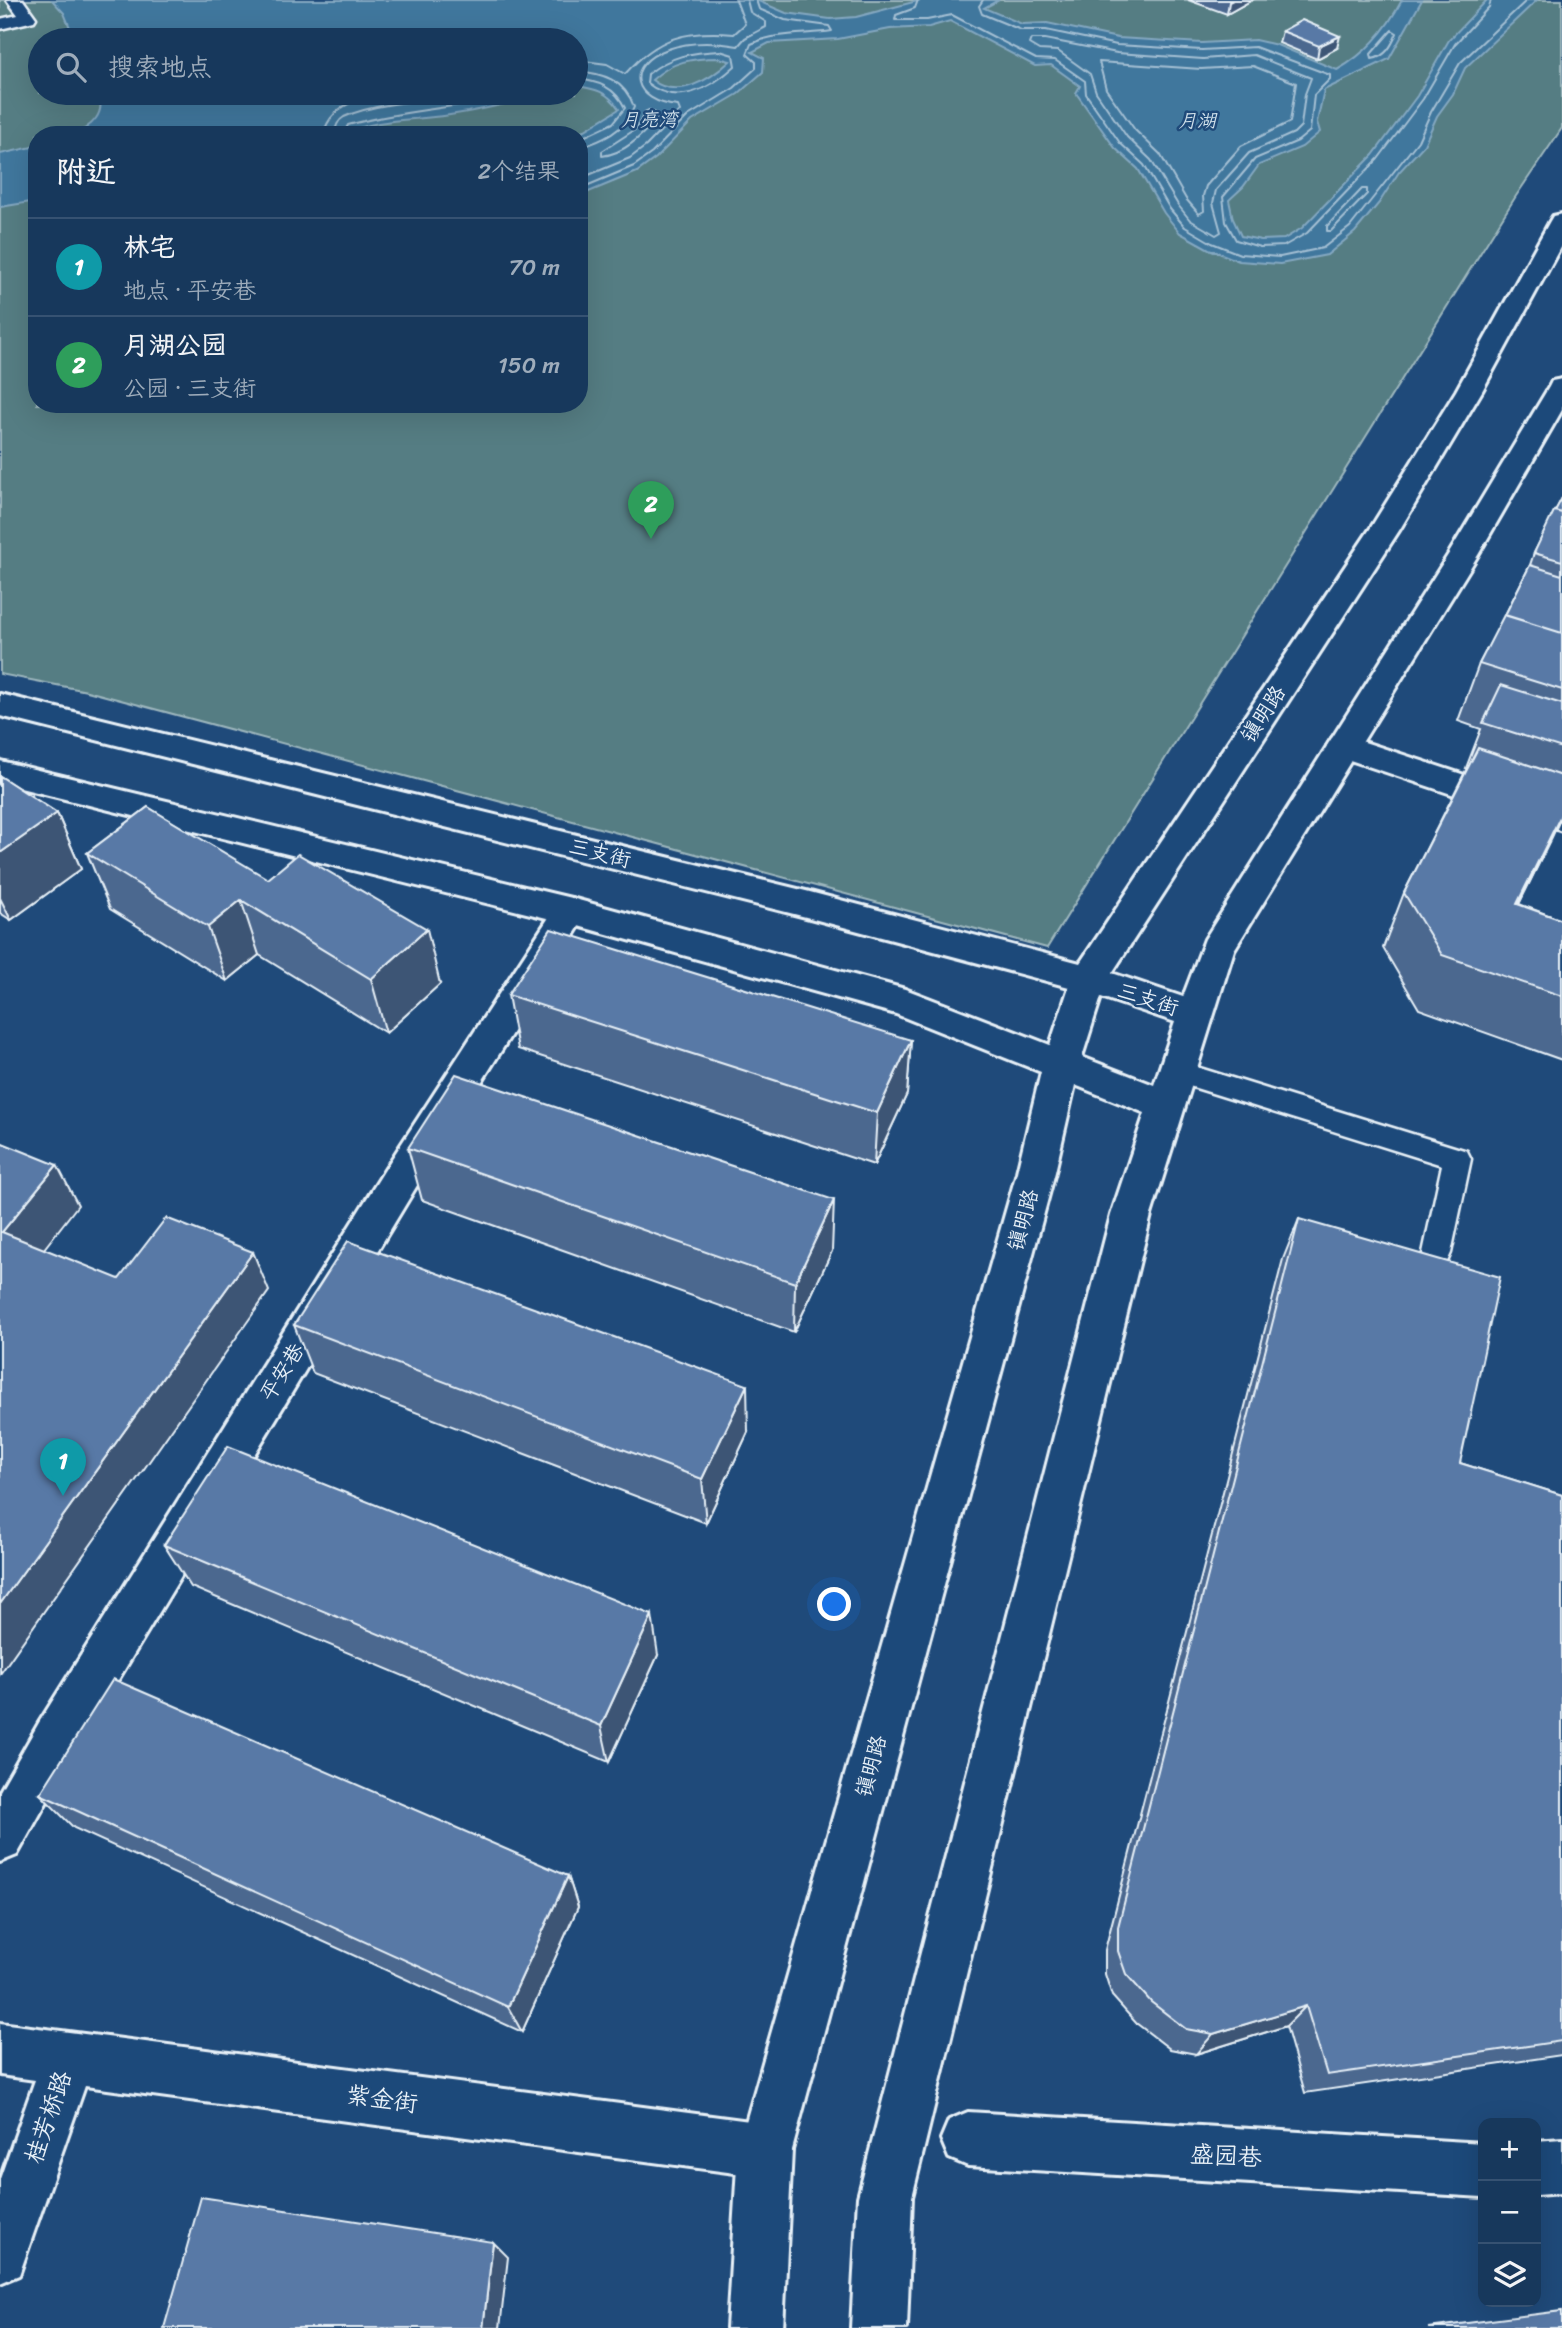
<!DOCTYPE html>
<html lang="zh">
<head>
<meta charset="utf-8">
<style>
	:root { --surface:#17385c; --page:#203f62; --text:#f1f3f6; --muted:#9eacbb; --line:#365272; --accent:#ea580c }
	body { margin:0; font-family:Sriracha,"LXGW WenKai TC",sans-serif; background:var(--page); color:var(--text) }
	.controls { position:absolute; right:21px; bottom:21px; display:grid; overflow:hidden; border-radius:14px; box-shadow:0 7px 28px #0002 }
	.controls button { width:63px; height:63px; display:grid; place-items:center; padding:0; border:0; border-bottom:2px solid var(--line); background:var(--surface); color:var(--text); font:35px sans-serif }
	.you { position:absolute; left:835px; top:1605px; width:24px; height:24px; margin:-18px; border:5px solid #fff; border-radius:50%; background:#1a73e8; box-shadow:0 0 0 10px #1a73e833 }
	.badge { display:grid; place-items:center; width:46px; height:46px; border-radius:50%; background:var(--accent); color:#fff; font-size:23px; font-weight:700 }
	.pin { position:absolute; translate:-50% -58px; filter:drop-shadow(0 2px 4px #0008) }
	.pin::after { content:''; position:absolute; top:37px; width:24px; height:21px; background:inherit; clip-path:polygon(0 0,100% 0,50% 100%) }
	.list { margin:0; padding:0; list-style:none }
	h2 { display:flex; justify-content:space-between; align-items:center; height:91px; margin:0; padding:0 28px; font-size:30px }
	h2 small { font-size:23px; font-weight:400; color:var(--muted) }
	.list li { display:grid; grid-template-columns:46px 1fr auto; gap:21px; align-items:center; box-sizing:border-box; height:98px; padding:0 28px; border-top:2px solid var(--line) }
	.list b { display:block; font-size:26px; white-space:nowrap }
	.list p { margin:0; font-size:23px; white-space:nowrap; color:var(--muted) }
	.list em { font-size:23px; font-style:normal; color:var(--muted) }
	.icon { flex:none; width:38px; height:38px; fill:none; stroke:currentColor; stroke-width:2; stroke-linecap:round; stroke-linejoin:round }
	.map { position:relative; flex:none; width:1562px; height:2328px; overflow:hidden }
	.search { position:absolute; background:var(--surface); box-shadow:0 7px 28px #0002; left:28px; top:28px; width:560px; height:77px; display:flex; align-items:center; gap:18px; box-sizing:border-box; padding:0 24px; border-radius:38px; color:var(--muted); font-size:26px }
	.panel { position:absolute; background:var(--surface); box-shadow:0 7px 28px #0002; left:28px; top:126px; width:560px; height:287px; border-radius:28px }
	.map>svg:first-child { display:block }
</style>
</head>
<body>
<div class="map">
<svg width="1562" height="2328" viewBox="0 0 1562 2328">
	<rect width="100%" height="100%" fill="#1f4a7a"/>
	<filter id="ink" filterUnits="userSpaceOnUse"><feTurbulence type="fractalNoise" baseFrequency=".0143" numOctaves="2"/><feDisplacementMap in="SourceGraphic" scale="14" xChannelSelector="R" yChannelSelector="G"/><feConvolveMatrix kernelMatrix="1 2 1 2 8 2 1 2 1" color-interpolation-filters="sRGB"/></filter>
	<g filter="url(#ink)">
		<path fill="#557d83" stroke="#9eb7be" stroke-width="2" fill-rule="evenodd" d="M 0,0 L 1562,0 L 1562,128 L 1516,196 L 1047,948 L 87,691 L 0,674 ZM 40,40 L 576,40 L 576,93 L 40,93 ZM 37,135 L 579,135 L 579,404 L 37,404 Z"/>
		<path fill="#41779d" stroke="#84a8c1" stroke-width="2" fill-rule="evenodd" d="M 52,0 L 756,0 L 786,13 L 830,19 L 856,17 L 921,0 L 999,0 L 984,8 L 1022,24 L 1047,23 L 1118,38 L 1202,43 L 1255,40 L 1277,45 L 1337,70 C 1366,54 1387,29 1402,0 L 1422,0 L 1389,59 L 1324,90 L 1317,122 L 1320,132 L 1302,147 L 1259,165 L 1243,187 L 1229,200 L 1233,219 L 1241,236 L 1261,240 L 1284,239 L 1302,228 L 1373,155 L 1417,96 L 1449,40 L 1487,0 L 1537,0 L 1465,68 L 1453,94 L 1437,116 L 1424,145 L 1399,172 L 1379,203 L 1355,232 L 1327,255 L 1280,264 L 1239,261 L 1209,249 L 1180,233 L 1164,213 L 1138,169 L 1115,148 L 1076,93 L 1080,86 L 1051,65 L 1035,66 L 950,21 L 929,27 L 890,29 L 838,39 L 769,43 L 752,52 L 764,58 L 763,72 L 738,94 L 692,121 L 656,158 L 637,172 L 579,196 L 579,135 L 565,135 L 585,130 L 619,109 C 607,91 596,89 576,86 L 576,40 L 75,40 L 64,13 ZM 719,58 L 730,61 C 710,80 677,100 652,80 C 672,61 693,58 719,58 Z
			M 97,93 L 546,93 C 515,102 483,110 450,115 C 415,121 376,117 343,135 L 73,135 C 91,127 108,113 97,93 Z
			M 37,146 L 37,201 L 0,207 L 0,154 Z"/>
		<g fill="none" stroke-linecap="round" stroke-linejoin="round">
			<path stroke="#a5c0d4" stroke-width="2" d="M 918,0 L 915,8 L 896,15 L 895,20 L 927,20 L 952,15 L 1036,59 L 1055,60 L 1085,81 L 1086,94 L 1120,143 L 1144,165 L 1170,209 L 1185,227 L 1212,243 L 1240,254 L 1280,257 L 1323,248 L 1350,227 L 1418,141 L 1431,112 L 1460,63 L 1527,0
				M 983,0 L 979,6 L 982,14 L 1021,30 L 1046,30 L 1117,45 L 1202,50 L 1255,47 L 1330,75 L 1330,79 L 1314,95 L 1310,131 L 1298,141 L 1255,159 L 1223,197 L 1226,222 L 1236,240 L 1260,247 L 1284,246 L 1307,233 L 1378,159 L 1423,99 L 1455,44 L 1489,7 L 1491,0
				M 1392,30 L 1397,33 C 1392,45 1386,57 1372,59 L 1371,54 Z
				M 1031,39 L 1045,39 L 1117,53 L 1203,59 L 1254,55 L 1311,78 L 1305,94 L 1301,126 L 1294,133 L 1249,153 L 1216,190 L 1213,203 L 1221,232 L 1216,235 L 1190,220 L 1178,205 L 1151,160 L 1127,137 L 1096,92 L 1090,74 L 1058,51 L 1039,50 L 1029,44 Z
				M 720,51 L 733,55 L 735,66 C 710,89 677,107 647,83 L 648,74 C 670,56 692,52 720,51 Z
				M 576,60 L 607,64 L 625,74 C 658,37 685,30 734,34 L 745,24 L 736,0
				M 1099,62 L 1201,69 L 1253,66 L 1296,83 L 1290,122 L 1241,146 L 1206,186 L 1203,196 L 1204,211 L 1199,214 L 1186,199 L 1160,154 L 1135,130 L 1106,89 Z
				M 576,71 C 603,73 625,80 634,107 C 626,131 601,141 579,148
				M 576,79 C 598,81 615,87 625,108 L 613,123 L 579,139
				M 649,110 L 657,114 L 658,118 C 642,135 626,153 602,156 L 602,151 L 636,129 L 645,112 Z
				M 323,135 C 333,96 376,95 410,93
				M 334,135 C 336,127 337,121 344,117 C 379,100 448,100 488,93
				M 343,135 L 348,125 C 405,109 465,108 522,93
				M 579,179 L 630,158 L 646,146 L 680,111 L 678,106 C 633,102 622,65 668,49 C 690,41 715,42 738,46 L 745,38 L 766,27 L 766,22 L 750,12 L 747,0
				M 579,189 L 634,166 L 652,153 L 688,116 L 734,88 L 756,68 L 756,62 L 747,54 L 751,44 C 776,32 805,35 832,31 L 829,26 L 785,20 L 759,9 L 756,0
				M 1362,189 L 1367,189 L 1367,194 L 1331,231 L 1327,231 L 1327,226 Z"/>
			<defs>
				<path id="lane" d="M 7,0 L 23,0 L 36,18 L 34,21 L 0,29 L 0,19 L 18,15 Z
					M 1177,1061 L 1467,1151 L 1471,1159 L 1451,1253 L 1447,1262 L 1437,1265 L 1427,1262 L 1423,1253 L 1442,1165 L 1167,1079 L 1163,1072 L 1167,1065 Z"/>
				<path id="street" d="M 1343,735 L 1562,807 L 1562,831 L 1332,754 L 1327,746 L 1332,738 Z
					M 571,898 L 583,902 L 588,911 L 583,920 L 419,1182 L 74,1753 L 17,1855 L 0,1862 L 0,1791 L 40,1721 L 391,1160 L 559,902 Z
					M 0,2023 L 765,2123 L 784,2131 L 792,2150 L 784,2169 L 765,2177 L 85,2086 L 19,2275 L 0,2283 L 0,2179 L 35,2080 L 0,2075 Z
					M 968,2112 L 1483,2143 L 1483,2197 L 968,2166 L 949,2158 L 941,2139 L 949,2120 Z
					M 1562,2139 L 1562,2193 L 1536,2195 L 1536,2141 Z"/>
				<path id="secondary" d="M 1562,214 L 1562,244 L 1482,391 L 1400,529 L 1112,973 L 1183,997 L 1205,939 L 1448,555 L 1549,387 L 1552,381 L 1562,379 L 1562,410 L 1478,555 L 1234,950 L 1151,1215 L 912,2197 L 907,2328 L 851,2328 L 858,2197 L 1111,1215 L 1145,1113 L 1075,1085 L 1055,1172 L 792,2150 L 783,2328 L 727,2328 L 738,2150 L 1017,1172 L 1041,1072 L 896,1014 L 571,924 L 0,783 L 0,761 L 571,898 L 905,989 L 1050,1045 L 1069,987 L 806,917 L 0,716 L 0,694 L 806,891 L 1080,963 L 1370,529 L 1456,391 L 1550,221 L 1553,216 ZM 1101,997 L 1175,1022 L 1154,1085 L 1082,1057 Z"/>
			</defs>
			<use href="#lane" stroke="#e8f1f8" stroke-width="5"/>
			<use href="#street" stroke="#e8f1f8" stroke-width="6"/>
			<use href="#secondary" stroke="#e8f1f8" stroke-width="6"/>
			<use href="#lane" fill="#1f4a7a" fill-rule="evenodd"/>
			<use href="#street" fill="#1f4a7a" fill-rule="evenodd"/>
			<use href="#secondary" fill="#1f4a7a" fill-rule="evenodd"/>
		</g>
		<path fill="#4c688f" stroke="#e8f1f8" stroke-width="2" d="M 1188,0 L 1252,0 L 1227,14 Z
			M 1282,31 L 1337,48 L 1317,59 L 1279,43 Z
			M 1562,498 L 1562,815 L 1519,904 L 1562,920 L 1562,1060 L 1419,1009 L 1383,948 L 1404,893 L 1467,768 L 1466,768 L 1481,729 L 1458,721 L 1479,664 L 1505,615 L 1530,565 L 1534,553 Z
			M 0,776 L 57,813 L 81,869 L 11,920 L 0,913 Z
			M 148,807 L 440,984 L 386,1033 L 259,955 L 227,981 L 110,909 L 87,853 Z
			M 508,995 L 911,1040 L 907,1094 L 874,1165 L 518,1049 Z
			M 408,1148 L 832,1251 L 794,1332 L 422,1200 Z
			M 1299,1219 L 1460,1463 L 1562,1495 L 1562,2055 L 1305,2093 L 1286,2026 L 1196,2054 L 1170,2049 L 1136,2023 L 1112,1996 L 1105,1974 L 1105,1950 L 1283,1259 Z
			M 294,1325 L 748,1432 L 706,1523 L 313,1373 Z
			M 164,1545 L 658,1655 L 609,1762 L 191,1587 Z
			M 40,1794 L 568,1876 L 578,1907 L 522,2032 L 74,1828 Z"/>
		<path fill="#3e5574" stroke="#e8f1f8" stroke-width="2" d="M 1233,0 L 1252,0 L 1227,14 L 1229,2 Z
			M 1340,36 L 1337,48 L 1317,59 L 1319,46 Z
			M 57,813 L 81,869 L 11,920 L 0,898 L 0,853 Z
			M 1562,813 L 1562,815 L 1552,837 L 1492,959 L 1517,904 Z
			M 241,900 L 259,955 L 227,981 L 208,927 Z
			M 427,929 L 440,984 L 386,1033 L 371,979 Z
			M 911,1040 L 907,1094 L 874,1165 L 877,1113 Z
			M 57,1165 L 78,1205 L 26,1272 L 2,1232 Z
			M 834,1200 L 832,1251 L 794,1332 L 795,1283 Z
			M 253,1252 L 269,1291 L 0,1674 L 0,1604 Z
			M 747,1385 L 748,1432 L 706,1523 L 702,1479 Z
			M 652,1615 L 658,1655 L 609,1762 L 601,1726 Z
			M 568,1876 L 578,1907 L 522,2032 L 508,2007 Z
			M 1306,2006 L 1286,2026 L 1196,2054 L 1213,2034 Z
			M 493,2242 L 508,2257 L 500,2328 L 483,2328 Z"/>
		<path fill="#5879a6" stroke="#e8f1f8" stroke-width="2" d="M 1302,20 L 1340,36 L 1319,46 L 1282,31 Z
			M 1562,498 L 1562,513 L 1555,511 Z
			M 1554,511 L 1562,513 L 1562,561 L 1534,553 Z
			M 1530,565 L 1562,575 L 1562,633 L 1505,615 Z
			M 1504,615 L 1562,633 L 1562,690 L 1479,664 Z
			M 1501,685 L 1562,704 L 1562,748 L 1483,723 Z
			M 1478,748 L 1562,776 L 1562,813 L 1517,904 L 1562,920 L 1562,996 L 1442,955 L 1404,893 Z
			M 0,776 L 57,813 L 0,853 Z
			M 148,807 L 268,879 L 298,854 L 427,929 L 371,979 L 241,900 L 208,927 L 87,853 Z
			M 551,929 L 911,1040 L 877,1113 L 508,995 Z
			M 456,1074 L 834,1200 L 795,1283 L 408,1148 Z
			M 0,1142 L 57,1165 L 2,1232 L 119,1279 L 166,1218 L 253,1252 L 0,1604 Z
			M 1299,1219 L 1500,1277 L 1460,1463 L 1562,1495 L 1562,2041 L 1327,2075 L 1306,2006 L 1213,2034 L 1186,2029 L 1151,2002 L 1126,1974 L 1118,1951 L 1118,1927 Z
			M 348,1241 L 747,1385 L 702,1479 L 294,1325 Z
			M 228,1446 L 652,1615 L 601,1726 L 164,1545 Z
			M 113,1679 L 568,1876 L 508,2007 L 40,1794 Z
			M 201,2197 L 493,2242 L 483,2328 L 164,2328 Z
			M 1562,2311 L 1562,2328 L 1428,2328 Z"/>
	</g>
	<g text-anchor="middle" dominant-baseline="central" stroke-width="5" stroke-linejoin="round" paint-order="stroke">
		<g font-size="19" font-style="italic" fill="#cfdfea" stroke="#1f4a7a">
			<text x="649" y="119">月亮湾</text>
			<text x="1197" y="120">月湖</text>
		</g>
		<g font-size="21" fill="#e8f1f8" stroke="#1f4a7a">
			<text transform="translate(1263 714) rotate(-57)">镇明路</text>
			<text transform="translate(600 853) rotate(14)">三支街</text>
			<text transform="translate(1148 999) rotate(18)">三支街</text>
			<text transform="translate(1023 1220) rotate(-75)">镇明路</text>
			<text transform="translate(282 1372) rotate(-58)">平安巷</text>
			<text transform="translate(871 1766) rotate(-75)">镇明路</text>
		</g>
		<g font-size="24" fill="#e8f1f8" stroke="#1f4a7a">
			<text transform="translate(382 2099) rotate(8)">紫金街</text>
			<text transform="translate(48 2117) rotate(-71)">桂芳桥路</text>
			<text transform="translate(1226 2156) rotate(3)">盛园巷</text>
		</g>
	</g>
</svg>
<div class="controls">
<button>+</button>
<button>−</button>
<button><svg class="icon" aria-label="layers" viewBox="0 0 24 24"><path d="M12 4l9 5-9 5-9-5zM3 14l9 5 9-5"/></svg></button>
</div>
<div class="you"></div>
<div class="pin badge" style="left:63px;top:1496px;background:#0f9aa8">1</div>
<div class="pin badge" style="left:651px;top:539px;background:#2e9e5b">2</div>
<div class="search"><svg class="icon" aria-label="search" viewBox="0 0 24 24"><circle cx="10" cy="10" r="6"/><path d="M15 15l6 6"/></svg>搜索地点</div>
<section class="panel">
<h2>附近<small>2个结果</small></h2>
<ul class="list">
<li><span class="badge" style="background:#0f9aa8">1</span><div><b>林宅</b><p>地点 · 平安巷</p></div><em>70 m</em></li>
<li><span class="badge" style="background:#2e9e5b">2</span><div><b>月湖公园</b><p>公园 · 三支街</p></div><em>150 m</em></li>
</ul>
</section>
</div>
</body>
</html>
